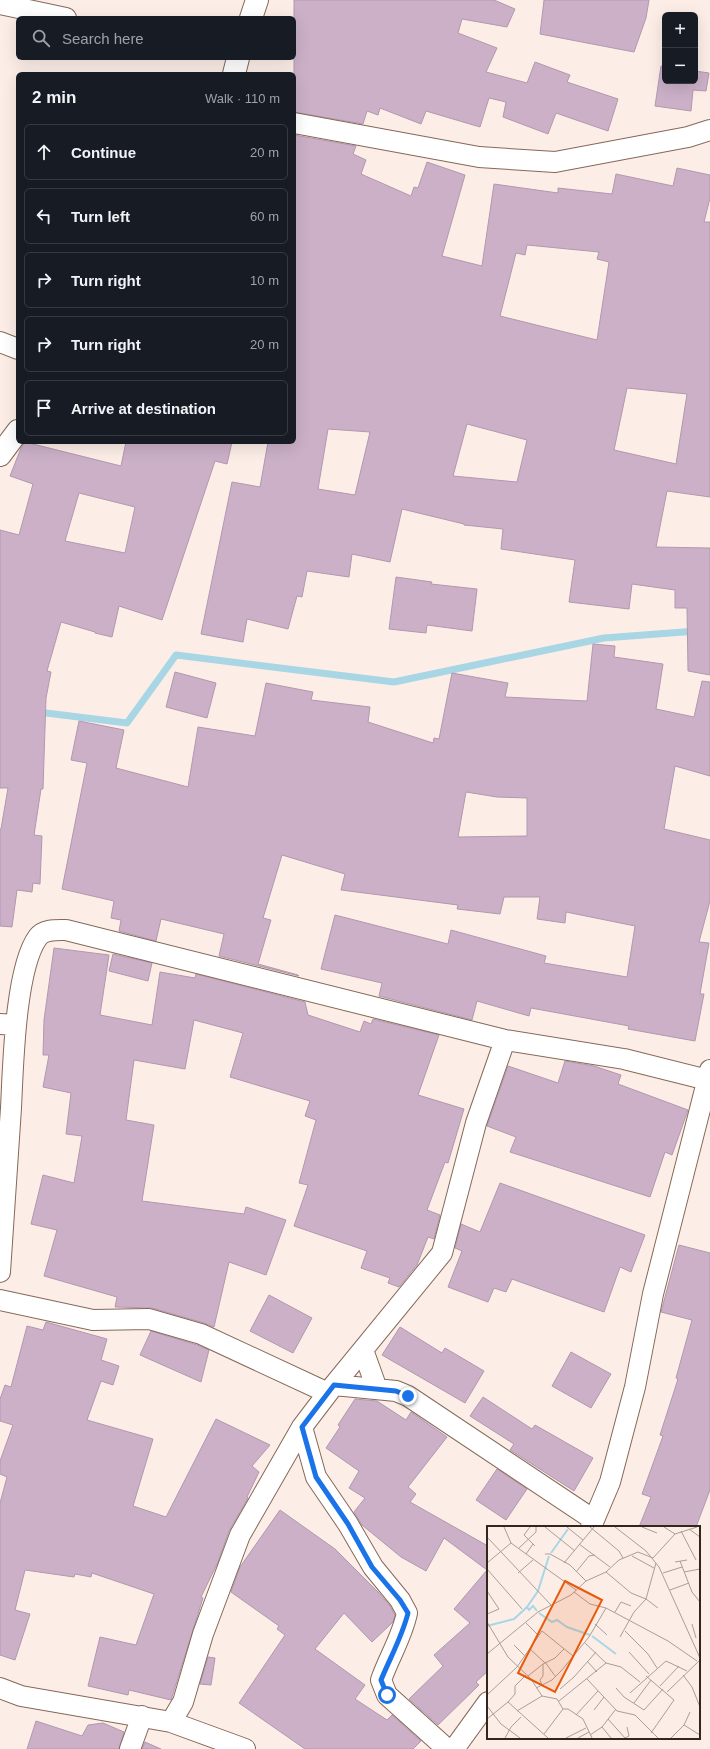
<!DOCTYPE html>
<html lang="en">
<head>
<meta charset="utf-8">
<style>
	:root { --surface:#171b24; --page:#20242c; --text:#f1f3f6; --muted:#9ea1a6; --line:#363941 }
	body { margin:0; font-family:Helvetica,sans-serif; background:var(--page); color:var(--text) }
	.controls { position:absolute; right:12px; top:12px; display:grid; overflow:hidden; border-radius:6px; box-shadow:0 4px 16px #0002 }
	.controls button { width:36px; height:36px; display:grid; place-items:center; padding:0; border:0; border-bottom:1px solid var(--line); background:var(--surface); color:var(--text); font:20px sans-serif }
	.stop { position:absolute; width:12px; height:12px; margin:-9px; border:3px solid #1a73e8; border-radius:50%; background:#fff }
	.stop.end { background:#1a73e8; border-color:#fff; box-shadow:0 1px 4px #0008 }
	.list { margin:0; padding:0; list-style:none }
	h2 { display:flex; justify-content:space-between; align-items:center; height:52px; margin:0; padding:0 16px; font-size:17px }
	h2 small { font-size:13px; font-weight:400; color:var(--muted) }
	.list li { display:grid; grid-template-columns:26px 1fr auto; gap:12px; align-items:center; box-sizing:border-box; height:56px; margin:0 8px 8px; padding:0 8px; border:1px solid var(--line); border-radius:6px }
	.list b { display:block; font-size:15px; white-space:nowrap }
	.list em { font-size:13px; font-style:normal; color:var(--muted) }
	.icon { flex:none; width:22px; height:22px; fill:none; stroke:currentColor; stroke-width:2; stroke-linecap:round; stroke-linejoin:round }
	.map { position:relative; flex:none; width:710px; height:1749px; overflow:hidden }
	.search { position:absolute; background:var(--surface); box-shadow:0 4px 16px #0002; left:16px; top:16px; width:280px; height:44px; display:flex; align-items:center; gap:10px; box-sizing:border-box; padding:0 14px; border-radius:6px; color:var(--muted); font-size:15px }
	.panel { position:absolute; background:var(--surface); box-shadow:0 4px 16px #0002; left:16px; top:72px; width:280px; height:372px; border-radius:6px }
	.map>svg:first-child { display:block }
</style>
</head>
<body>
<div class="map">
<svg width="710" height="1749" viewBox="0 0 710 1749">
	<rect width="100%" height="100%" fill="#fceee7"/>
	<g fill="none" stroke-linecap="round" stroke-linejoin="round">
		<path stroke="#a8d6e5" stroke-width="7" d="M 38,712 L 127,723 L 176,655 L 394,682 L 604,638 L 710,630"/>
	</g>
	<path fill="#cbb0c8" stroke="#b298af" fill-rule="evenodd" d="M 294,0 L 494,0 L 515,9 L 507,27 L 462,19 L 458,33 L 497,48 L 486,72 L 527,83 L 535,62 L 570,75 L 567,82 L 618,99 L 608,131 L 556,113 L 548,134 L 503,117 L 506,102 L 489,98 L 480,127 L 426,111 L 421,124 L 380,108 L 378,115 L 367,111 L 363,124 L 294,112 Z
		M 544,0 L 649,0 L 646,18 L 634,52 L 540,34 Z
		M 661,66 L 665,67 L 665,81 L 695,81 L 695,71 L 709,73 L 706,91 L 693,90 L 691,111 L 655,106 Z
		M 294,135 L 356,146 L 353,154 L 366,160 L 361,174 L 411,196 L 414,187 L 418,188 L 427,162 L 465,175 L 442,256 L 482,266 L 494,184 L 558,193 L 558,188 L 612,194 L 616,174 L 673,186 L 677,168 L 710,175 L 710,198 L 704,222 L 710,222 L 710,497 L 667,491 L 656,547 L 710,548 L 710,675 L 688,671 L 687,608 L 675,608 L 675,590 L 632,584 L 629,609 L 569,602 L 575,560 L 501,549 L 503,529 L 464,525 L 464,524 L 402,509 L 390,562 L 352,554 L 349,577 L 307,571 L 302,597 L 297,596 L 288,629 L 247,619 L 243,642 L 201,634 L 232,482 L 260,487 L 268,442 L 294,442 ZM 527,245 L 599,252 L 597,259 L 609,262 L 597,340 L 500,316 L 516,253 L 525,255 ZM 627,388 L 687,394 L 676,464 L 614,450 ZM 467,424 L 527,440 L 517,482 L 453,476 ZM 328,429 L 370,432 L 355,495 L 318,489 Z
		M 25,442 L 121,466 L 126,442 L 232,442 L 227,464 L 215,461 L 162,620 L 119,606 L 112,637 L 95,633 L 95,632 L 61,622 L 47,671 L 51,672 L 46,698 L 43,789 L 41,789 L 34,835 L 42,836 L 40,884 L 33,883 L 32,892 L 17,890 L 12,927 L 0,926 L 0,829 L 1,829 L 8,788 L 0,788 L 0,530 L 19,535 L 33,484 L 10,476 L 21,448 ZM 79,493 L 135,507 L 125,553 L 65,541 Z
		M 396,577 L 432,582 L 431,584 L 477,589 L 472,631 L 427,625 L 426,633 L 389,629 Z
		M 593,644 L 615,646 L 614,657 L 663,664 L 656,709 L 694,717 L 702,681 L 710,682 L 710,776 L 675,766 L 664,829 L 710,840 L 710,901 L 699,942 L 709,943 L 700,994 L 704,994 L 695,1041 L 628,1029 L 629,1026 L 531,1008 L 529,1016 L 477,1001 L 472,1020 L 379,996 L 382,983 L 321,969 L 335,915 L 448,944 L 451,930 L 546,956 L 544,963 L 627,977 L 635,926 L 566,912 L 565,923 L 537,919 L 540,897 L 504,897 L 500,914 L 457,909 L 458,905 L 341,890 L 345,874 L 282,855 L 263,918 L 271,920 L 258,964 L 298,975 L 299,976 L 219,956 L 224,934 L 161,919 L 156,941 L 119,931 L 121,920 L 111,918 L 114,901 L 62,889 L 87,763 L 71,760 L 79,721 L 124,730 L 116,768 L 188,787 L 198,727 L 255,736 L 266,683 L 313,692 L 311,700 L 370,707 L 368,722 L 433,743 L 434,738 L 439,739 L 452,673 L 508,683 L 505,697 L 587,701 ZM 466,792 L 497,797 L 527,798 L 527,836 L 458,837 Z
		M 175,672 L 216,683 L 207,718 L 166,707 Z
		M 54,948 L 109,955 L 100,1015 L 152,1025 L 160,972 L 195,978 L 196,974 L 305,1002 L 308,1015 L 360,1032 L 364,1021 L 371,1024 L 373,1019 L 439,1035 L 418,1095 L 464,1109 L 448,1163 L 445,1162 L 427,1210 L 440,1215 L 434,1239 L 428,1237 L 417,1265 L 399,1287 L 388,1283 L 390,1278 L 361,1268 L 367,1251 L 294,1226 L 308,1185 L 299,1183 L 316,1120 L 305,1116 L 310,1101 L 230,1077 L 243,1033 L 194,1020 L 185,1069 L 134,1060 L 126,1120 L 154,1125 L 142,1201 L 244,1214 L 246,1207 L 286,1220 L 266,1275 L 229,1262 L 214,1327 L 204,1323 L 152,1308 L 115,1307 L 117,1297 L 44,1276 L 57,1230 L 31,1224 L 43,1175 L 74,1183 L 82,1136 L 66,1134 L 71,1093 L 43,1087 L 49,1055 L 43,1055 L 44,1020 Z
		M 113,954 L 152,963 L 148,981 L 109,971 Z
		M 565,1061 L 594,1066 L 621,1075 L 618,1084 L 688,1110 L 672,1155 L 665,1152 L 650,1197 L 510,1152 L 516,1137 L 487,1126 L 508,1066 L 558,1083 Z
		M 500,1183 L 645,1235 L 631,1272 L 620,1267 L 604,1312 L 512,1279 L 506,1292 L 494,1288 L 488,1302 L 448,1287 L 462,1251 L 455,1248 L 461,1224 L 480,1232 Z
		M 679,1245 L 710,1253 L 710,1490 L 696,1527 L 639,1527 L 651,1497 L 642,1494 L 663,1436 L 660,1435 L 678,1379 L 676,1378 L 692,1320 L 661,1312 Z
		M 269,1295 L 312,1318 L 293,1353 L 250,1331 Z
		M 46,1322 L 107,1339 L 101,1360 L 119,1366 L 113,1385 L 101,1381 L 87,1420 L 153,1439 L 133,1506 L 166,1517 L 216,1419 L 270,1445 L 252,1466 L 259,1472 L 247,1497 L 248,1498 L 229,1531 L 218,1562 L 201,1597 L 203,1598 L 171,1700 L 129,1690 L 128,1695 L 88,1686 L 100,1637 L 136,1645 L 154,1594 L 92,1573 L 91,1577 L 75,1574 L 74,1577 L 25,1570 L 15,1610 L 30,1614 L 15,1660 L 0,1655 L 0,1503 L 7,1477 L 0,1474 L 0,1461 L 13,1425 L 0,1421 L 0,1399 L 5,1385 L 11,1387 L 27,1326 L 43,1330 Z
		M 400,1327 L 442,1353 L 445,1348 L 484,1371 L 465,1403 L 382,1355 Z
		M 151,1331 L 197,1345 L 209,1350 L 201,1382 L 140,1355 Z
		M 571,1352 L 611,1374 L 591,1408 L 552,1386 Z
		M 483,1397 L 532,1429 L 535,1425 L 593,1458 L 574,1491 L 510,1450 L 514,1444 L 470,1416 Z
		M 355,1399 L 377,1401 L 406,1420 L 411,1412 L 447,1437 L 408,1487 L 416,1494 L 410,1502 L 488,1546 L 488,1671 L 476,1682 L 479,1685 L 438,1725 L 409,1699 L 443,1666 L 434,1655 L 470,1623 L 454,1609 L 487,1570 L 444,1538 L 426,1571 L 401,1557 L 362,1525 L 354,1512 L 365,1498 L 349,1488 L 359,1471 L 326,1448 L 340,1427 L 338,1425 Z
		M 497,1469 L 527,1489 L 506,1520 L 476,1500 Z
		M 280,1510 L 335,1549 L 378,1592 L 390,1606 L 395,1615 L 393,1622 L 372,1642 L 344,1613 L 315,1649 L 365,1685 L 355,1699 L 387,1720 L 392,1715 L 421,1741 L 413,1749 L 305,1749 L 239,1703 L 285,1635 L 277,1629 L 279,1626 L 231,1592 L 240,1567 Z
		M 208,1657 L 215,1658 L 211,1685 L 200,1684 Z
		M 36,1721 L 82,1736 L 88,1725 L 103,1723 L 124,1732 L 119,1749 L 27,1749 Z
		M 145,1742 L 161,1749 L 142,1749 Z"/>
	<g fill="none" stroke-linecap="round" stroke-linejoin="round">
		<defs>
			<path id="minor" d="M 0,4 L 66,18
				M 294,123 L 479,157 L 555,162 L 688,137 L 710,130
				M 0,342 L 18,349
				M 0,1024 L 16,1025
				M 0,1272 C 4,1217 7,1162 11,1108 C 13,1068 15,968 38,937 C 44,929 56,930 66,930 L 505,1040 L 624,1059 L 708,1080
				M 0,1300 L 93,1320 L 149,1319 L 201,1334 L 328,1393
				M 363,1350 L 377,1389
				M 334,1385 L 396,1391 L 408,1396 L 594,1520
				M 302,1427 L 316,1477 L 348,1524 L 373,1567 L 400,1600 L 407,1613 C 402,1637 389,1657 381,1680 L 387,1695 L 447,1749
				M 591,1527 L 610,1482 L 635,1387 L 653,1294 L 710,1070
				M 0,1688 L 21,1696 L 171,1722 L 245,1749
				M 171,1722 L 183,1702 L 203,1634 L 240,1535 L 302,1427 L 334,1385 L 442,1253 L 476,1123 L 505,1040
				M 130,1749 L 142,1716
				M 454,1749 L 488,1702"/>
			<path id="tertiary" d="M 251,18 L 257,0
				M 234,74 L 238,58
				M 0,455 L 18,431"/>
		</defs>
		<use href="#minor" stroke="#856958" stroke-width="22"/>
		<use href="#tertiary" stroke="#856958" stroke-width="24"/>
		<use href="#minor" stroke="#fff" stroke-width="20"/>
		<use href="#tertiary" stroke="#fff" stroke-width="22"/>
	</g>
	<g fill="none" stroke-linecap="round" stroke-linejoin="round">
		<path stroke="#1a73e8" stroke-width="5" d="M 387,1695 L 381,1680 C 390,1658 402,1637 408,1613 L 400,1600 L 372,1567 L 348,1524 L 316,1477 L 302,1427 L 334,1385 L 396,1391 L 408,1396"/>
	</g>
	<g transform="translate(487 1526)">
		<rect width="213" height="213" fill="#fceee7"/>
		<path fill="none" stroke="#a8d6e5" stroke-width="2" d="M 64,27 L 81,3M 40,81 L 42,84 L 46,80 L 50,85M 52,87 L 65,96 L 70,94 L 80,101 L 103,109M 0,100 L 27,93 L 40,81 L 51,65 L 62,30M 105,110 L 129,128"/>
		<path fill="none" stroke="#ab9e97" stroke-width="1" d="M 17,1 L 24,17 L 89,64M 43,1 L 37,9 L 48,20M 58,1 L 88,25M 80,1 L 96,14M 103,1 L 132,25 L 136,32M 128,1 L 159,25 L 172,41 L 213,132M 155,1 L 170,7M 177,1 L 188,8M 202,3 L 213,11M 194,5 L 209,34M 0,11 L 64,79M 92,18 L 123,41M 32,22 L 49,6 L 49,1M 39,28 L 46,18M 58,28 L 63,28 L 83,39 L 99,55M 145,30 L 167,42M 193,35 L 205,66 L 213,76M 188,36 L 200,34M 0,37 L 24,17M 77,37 L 107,1M 0,43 L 35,83M 89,46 L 102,30 L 108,29M 119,46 L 144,67 L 159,73 L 171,82M 197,46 L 213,43M 31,47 L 46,34M 176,47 L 195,41M 183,64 L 202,57M 0,65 L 12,83 L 0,88M 87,66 L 103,78 L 119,82 L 181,115 L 210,135M 128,86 L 134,76 L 144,80M 0,96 L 21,131 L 44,153 L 55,170 L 70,173 L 76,183M 39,97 L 51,109M 108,98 L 120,109M 205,98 L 209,112M 138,105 L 161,128 L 170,142M 133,111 L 147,86 L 159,73 L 169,37M 98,117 L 119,137 L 134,141 L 153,156M 27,119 L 38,130M 43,123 L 58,137M 142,126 L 162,148M 0,128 L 51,86 L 84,69 L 99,55 L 119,46 L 132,34 L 151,26 L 166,32 L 188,8 L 210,1M 100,135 L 110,146M 58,136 L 68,150M 196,149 L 205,161 L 213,181M 41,150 L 56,138 L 68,132 L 77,123M 159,150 L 187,174 L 164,207M 100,153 L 130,185 L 148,189 L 171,212M 55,159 L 53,154 L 56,150 L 56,138M 173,160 L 192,140M 49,162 L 65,154 L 74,145 L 102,111 L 119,82M 129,162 L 137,171 L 157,184 L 176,163M 73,163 L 87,151 L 109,126M 180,166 L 213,134M 143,167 L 179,135 L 200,145M 0,169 L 30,141 L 55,105 L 86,130M 72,175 L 119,137M 21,176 L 61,212M 147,177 L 164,154M 0,180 L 14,198 L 33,212M 76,183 L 81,183 L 96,193 L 105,212M 107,184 L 117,171M 30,185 L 55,170M 89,189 L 111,165M 0,193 L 21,176 L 28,168 L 28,160 L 39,149M 121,193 L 138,212M 197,199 L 203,186M 115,201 L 124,212M 57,208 L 76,183M 103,209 L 115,201 L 129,183M 18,212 L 24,201 L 34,191M 79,212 L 99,202M 91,212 L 102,206M 138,212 L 142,210 L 140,201M 184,212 L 197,199 L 213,209"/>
		<path fill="#e8590c" fill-opacity="0.15" stroke="#e8590c" stroke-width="2" d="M 78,55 L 115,74 L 68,166 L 31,147 Z"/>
		<rect width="213" height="213" fill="none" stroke="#32261f" stroke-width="2"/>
	</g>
</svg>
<div class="controls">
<button>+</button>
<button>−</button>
</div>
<div class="stop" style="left:387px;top:1695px"></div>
<div class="stop end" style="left:408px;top:1396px"></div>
<div class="search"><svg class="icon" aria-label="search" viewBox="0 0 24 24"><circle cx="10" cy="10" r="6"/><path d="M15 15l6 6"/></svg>Search here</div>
<section class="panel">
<h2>2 min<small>Walk · 110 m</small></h2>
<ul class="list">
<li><svg class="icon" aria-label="ahead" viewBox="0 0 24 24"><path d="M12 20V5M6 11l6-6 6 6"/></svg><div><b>Continue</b></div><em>20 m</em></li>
<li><svg class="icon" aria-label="left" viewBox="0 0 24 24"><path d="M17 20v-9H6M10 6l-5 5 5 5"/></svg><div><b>Turn left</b></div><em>60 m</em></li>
<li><svg class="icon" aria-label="right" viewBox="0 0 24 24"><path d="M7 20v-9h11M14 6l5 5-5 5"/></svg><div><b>Turn right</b></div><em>10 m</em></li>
<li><svg class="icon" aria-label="right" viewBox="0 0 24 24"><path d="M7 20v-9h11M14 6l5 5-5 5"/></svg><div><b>Turn right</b></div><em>20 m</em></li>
<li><svg class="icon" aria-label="arrive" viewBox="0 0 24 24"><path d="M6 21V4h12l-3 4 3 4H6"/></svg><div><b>Arrive at destination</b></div></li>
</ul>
</section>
</div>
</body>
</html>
